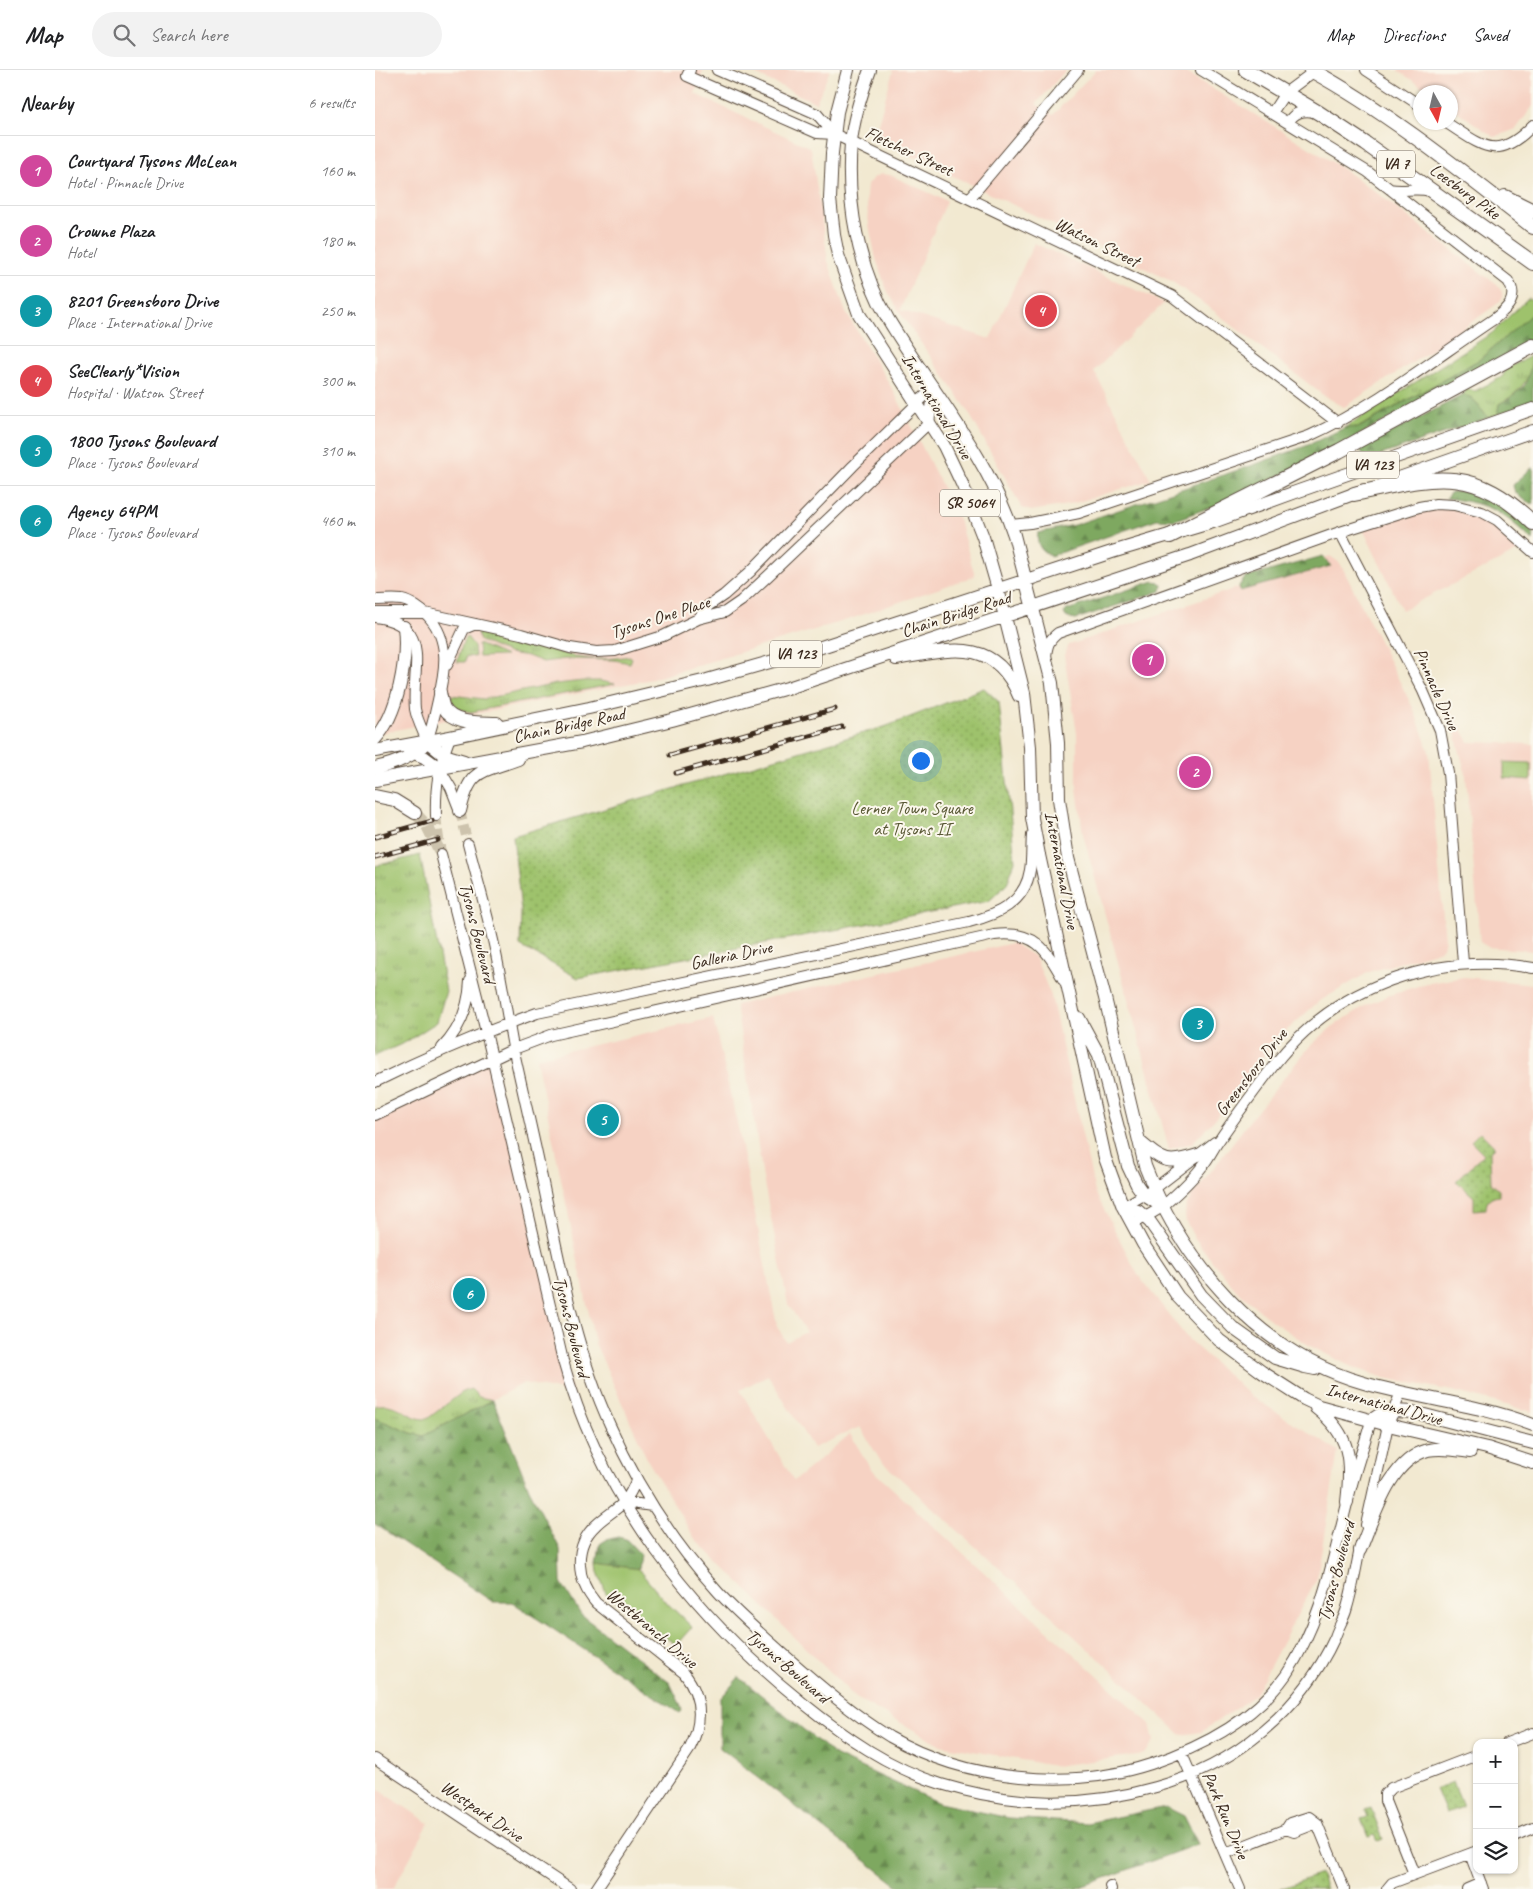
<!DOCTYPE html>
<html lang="en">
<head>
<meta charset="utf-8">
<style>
	:root { --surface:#fff; --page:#f2f2f2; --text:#202124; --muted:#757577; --line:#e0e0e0; --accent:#ea580c }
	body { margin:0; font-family:Caveat,sans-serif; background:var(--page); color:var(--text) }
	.controls { position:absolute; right:15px; bottom:15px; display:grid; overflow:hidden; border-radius:10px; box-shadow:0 1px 4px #0004 }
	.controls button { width:45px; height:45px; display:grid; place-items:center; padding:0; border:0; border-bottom:1px solid var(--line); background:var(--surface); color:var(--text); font:25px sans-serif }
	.compass { position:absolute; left:1038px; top:15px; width:45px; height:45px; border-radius:50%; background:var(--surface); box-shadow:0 1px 4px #0004; rotate:172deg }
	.you { position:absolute; left:545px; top:690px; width:18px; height:18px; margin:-12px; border:4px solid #fff; border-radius:50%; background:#1a73e8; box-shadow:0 0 0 8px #1a73e833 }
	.badge { display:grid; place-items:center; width:32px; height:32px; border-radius:50%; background:var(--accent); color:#fff; font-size:16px; font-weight:700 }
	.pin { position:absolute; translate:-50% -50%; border:2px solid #fff; box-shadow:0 1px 5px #0006 }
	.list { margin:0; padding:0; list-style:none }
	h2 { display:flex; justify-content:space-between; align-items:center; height:65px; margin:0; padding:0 20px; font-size:21px }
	h2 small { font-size:16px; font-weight:400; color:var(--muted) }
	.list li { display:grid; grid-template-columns:32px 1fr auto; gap:15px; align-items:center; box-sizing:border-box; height:70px; padding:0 20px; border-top:1px solid var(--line) }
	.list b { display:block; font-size:19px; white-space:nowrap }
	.list p { margin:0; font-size:16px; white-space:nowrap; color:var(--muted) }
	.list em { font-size:16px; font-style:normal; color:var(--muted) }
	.icon { flex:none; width:28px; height:28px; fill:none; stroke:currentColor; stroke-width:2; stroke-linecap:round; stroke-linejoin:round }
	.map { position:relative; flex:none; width:1158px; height:1819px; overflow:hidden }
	header { display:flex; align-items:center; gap:30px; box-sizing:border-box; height:70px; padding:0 25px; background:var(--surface); border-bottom:1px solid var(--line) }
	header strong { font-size:24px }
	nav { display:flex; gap:28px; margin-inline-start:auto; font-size:18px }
	.search { width:350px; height:45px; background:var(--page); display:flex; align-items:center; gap:12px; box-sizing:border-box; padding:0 18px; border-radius:28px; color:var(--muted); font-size:19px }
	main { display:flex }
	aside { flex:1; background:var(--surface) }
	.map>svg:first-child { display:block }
</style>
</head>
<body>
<header>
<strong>Map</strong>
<div class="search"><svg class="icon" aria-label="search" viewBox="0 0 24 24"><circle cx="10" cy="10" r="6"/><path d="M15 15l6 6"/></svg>Search here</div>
<nav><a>Map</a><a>Directions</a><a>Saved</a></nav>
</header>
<main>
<aside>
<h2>Nearby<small>6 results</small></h2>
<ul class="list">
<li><span class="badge" style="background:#d1479c">1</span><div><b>Courtyard Tysons McLean</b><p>Hotel · Pinnacle Drive</p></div><em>160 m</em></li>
<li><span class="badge" style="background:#d1479c">2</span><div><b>Crowne Plaza</b><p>Hotel</p></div><em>180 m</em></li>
<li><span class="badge" style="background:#0f9aa8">3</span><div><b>8201 Greensboro Drive</b><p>Place · International Drive</p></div><em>250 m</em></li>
<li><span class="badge" style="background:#e0444e">4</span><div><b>SeeClearly*Vision</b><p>Hospital · Watson Street</p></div><em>300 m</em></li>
<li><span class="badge" style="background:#0f9aa8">5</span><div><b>1800 Tysons Boulevard</b><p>Place · Tysons Boulevard</p></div><em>310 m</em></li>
<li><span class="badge" style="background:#0f9aa8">6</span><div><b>Agency 64PM</b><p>Place · Tysons Boulevard</p></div><em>460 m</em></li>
</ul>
</aside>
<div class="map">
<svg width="1158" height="1819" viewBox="0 0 1158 1819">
	<defs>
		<pattern id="grass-tufts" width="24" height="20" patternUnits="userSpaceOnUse" patternTransform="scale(1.25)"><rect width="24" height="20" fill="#9ec26c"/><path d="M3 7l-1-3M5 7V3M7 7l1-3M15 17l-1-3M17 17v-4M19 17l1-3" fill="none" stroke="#829e58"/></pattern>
		<pattern id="forest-firs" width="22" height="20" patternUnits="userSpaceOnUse" patternTransform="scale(1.25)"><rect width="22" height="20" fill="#7ea860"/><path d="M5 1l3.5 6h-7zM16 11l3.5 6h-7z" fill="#68894f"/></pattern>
		<pattern id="park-dots" width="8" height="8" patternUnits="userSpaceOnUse" patternTransform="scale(1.25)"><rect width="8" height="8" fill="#9ec26c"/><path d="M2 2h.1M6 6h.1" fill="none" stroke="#829e58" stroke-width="1.8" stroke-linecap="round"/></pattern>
	</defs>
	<rect width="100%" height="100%" fill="#fbf7ec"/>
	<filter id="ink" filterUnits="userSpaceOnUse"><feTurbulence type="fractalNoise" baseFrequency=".02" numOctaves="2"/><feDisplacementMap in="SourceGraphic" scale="10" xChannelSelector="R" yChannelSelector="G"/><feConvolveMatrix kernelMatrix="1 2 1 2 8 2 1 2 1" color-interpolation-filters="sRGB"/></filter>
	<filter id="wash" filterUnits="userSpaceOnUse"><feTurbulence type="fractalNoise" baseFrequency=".0096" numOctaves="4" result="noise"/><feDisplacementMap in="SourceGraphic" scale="20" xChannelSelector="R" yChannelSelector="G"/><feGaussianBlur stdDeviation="1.12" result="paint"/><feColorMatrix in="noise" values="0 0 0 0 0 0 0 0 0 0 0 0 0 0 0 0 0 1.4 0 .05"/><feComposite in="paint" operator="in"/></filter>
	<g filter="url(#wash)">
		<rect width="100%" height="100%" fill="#f2e9d1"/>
		<path fill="#f6d2c3" d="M 0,0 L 328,0 L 320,24 L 436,78 L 453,191 L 471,243 L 518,320 L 583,447 L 600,506 L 472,550 L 277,609 L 0,664 Z
			M 372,0 L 455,0 L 441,33 Z
			M 516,0 L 691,0 L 661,34 L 678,45 L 721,0 L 807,0 L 959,93 L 998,120 L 1122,215 L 1127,222 L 1127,229 L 1122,234 L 1063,276 L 969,337 L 948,325 L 831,235 L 796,211 L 499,68 L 518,1 Z
			M 1022,0 L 1158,0 L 1158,36 L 1141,59 L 1119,67 L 1076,37 L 1076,22 L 1055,22 Z
			M 506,104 L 515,105 L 572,131 L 525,240 L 615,269 L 659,173 L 789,233 L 719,301 L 776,410 L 693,435 L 656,441 L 647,438 L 590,336 L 525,243 L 512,220 L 501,189 L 494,155 L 491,126 L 492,115 L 498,108 Z
			M 1045,435 L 1104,441 L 1149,478 L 1027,540 L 986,455 Z
			M 955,486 L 965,493 L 1040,642 L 1054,682 L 1070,870 L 1068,877 L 1063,881 L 994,902 L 943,932 L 899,972 L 840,1049 L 817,1073 L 794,1079 L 708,764 L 702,718 L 702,663 L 689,585 L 694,575 Z
			M 1073,635 L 1094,672 L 1158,674 L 1158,881 L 1113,877 L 1105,872 L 1091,706 Z
			M 638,873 L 660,887 L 676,926 L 720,1122 L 763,1205 L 812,1268 L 876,1326 L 963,1381 L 942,1508 L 879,1626 L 826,1662 L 806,1665 L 724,1589 L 505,1390 L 485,1357 L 438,1378 L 393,1305 L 365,1320 L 419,1411 L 475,1364 L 496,1399 L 775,1654 L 779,1671 L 770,1684 L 679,1696 L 566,1675 L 481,1628 L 320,1469 L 273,1391 L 220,1273 L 161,988 L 338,948 L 364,1062 L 402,1256 L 411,1272 L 431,1262 L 413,1234 L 388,1108 L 361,935 Z
			M 1089,907 L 1158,914 L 1158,1342 L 1078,1321 L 1010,1308 L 977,1297 L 935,1276 L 897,1251 L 861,1220 L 837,1191 L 819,1167 L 811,1152 L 810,1145 L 811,1136 L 817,1126 L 879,1045 L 934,977 L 957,957 L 990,936 L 1015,925 L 1049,914 Z
			M 117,990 L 197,1323 L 149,1313 L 48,1366 L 0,1348 L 0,1045 Z
			M 0,1717 L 54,1753 L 18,1819 L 0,1819 Z"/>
		<path fill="url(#grass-tufts)" stroke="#6c7645" d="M 1153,228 L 1158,230 L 1158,243 L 1104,290 L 984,357 L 969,358 L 1117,263 Z
			M 1156,286 C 1158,309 1143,324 1124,334 L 1123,341 L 1124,344 L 1113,348 L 1097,328 L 1088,325 L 1092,319 L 1100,321 L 1127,307 L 1132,298 Z
			M 111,562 L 202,587 C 220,590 237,589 255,586 L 257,588 L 255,593 L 239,590 L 191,589 L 168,592 L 153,586 L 133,583 L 105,571 L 102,563 Z
			M 92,567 L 99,576 L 100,587 L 91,586 L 90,592 L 82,592 L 89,569 Z
			M 103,574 L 131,586 L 104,587 Z
			M 208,611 L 225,611 L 240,614 L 96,642 C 85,640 77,637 76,625 L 109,629 L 181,614 Z
			M 45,785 L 71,921 L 62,952 L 31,972 L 0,986 L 0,796 Z
			M 96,1319 L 104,1327 L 118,1330 L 48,1366 L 36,1363 L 0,1348 L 0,1335 C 6,1335 12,1334 17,1336 C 30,1339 38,1350 52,1349 L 89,1321 Z"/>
		<path fill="url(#forest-firs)" stroke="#5c693f" d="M 1158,243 L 1158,270 L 961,378 L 850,432 L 800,450 L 782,449 L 676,486 C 666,481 661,475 663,463 L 699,455 L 878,395 L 931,376 L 969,358 L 985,357 L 1104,290 Z
			M 1158,291 L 1158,331 L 1124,344 L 1123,341 L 1124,334 L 1135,328 L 1150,315 Z
			M 1088,325 L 1097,328 L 1113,348 L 997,388 L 991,387 L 986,382 L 988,377 Z
			M 1158,397 L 1158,434 C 1150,430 1139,426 1138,415 Z
			M 1084,421 L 1096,422 L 1118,428 L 1158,460 L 1158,471 C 1127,441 1115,434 1071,428 L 1075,423 Z
			M 948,486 L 956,496 L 865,521 L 864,516 L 870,508 Z
			M 779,511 L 784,512 L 787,515 L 786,521 L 701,549 L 691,547 L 689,543 L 692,540 Z
			M 118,1330 L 154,1419 L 185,1479 L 186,1512 L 206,1545 L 295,1613 L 305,1634 L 307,1641 L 305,1643 L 137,1532 L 118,1532 L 0,1454 L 0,1348 L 36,1363 L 48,1366 Z
			M 243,1467 L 251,1469 L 265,1484 L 263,1499 L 222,1493 L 225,1474 L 231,1470 Z
			M 364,1607 L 461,1686 L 564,1733 L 634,1748 L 712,1753 L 791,1737 L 809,1746 L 823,1774 L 700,1819 L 527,1819 L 345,1678 L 345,1629 Z"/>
		<path fill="url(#park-dots)" stroke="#6c7645" d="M 609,618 L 624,632 L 640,791 L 632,814 L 614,831 L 203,908 L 145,876 L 146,841 L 138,766 L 512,656 Z
			M 1105,1062 L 1120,1077 L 1115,1082 L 1116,1113 L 1124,1120 L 1124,1126 C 1115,1127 1111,1131 1111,1139 L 1099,1140 L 1099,1127 L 1081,1111 L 1109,1084 L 1096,1071 Z
			M 1078,1712 L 1088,1737 L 1071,1743 L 1061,1719 Z
			M 996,1738 L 1008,1769 L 1003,1771 L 1000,1765 L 993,1767 L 986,1749 L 993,1747 L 990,1740 Z
			M 945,1804 L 951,1819 L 905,1819 Z"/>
		<path fill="#9ec26c" stroke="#6c7645" d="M 1129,692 L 1156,693 L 1156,710 L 1129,708 Z
			M 222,1493 L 263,1499 L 289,1530 L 317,1557 L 301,1575 L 231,1523 L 223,1502 Z"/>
	</g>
	<g filter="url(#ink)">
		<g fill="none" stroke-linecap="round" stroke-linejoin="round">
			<path stroke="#cdc3ad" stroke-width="10" stroke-dasharray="10 5" stroke-linecap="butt" d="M 85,741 L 93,774
				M 61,746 L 66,784"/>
			<path stroke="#cdc3ad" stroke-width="12" stroke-dasharray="12 6" stroke-linecap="butt" d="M 40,743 L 52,756 L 66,784"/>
			<defs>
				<path id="minor" d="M 315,0 L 312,6 L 442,63 L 459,64 L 797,226 L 963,353
					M 342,0 L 442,44 L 459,64
					M 991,0 L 1046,36
					M 897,43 L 910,23 L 941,0
					M 1070,52 C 1108,76 1122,93 1158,55
					M 913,53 C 919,42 928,40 939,42
					M 1015,119 C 1028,122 1041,117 1055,121
					M 595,128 L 703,0
					M 636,455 L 655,453 L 704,443 L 934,366 C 1000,336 1059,289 1119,249 C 1133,238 1144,228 1133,211 L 993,102 L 826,0
					M 965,462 L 1048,621 L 1065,660 L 1073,703 L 1088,893
					M 0,530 C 9,530 19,529 27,530 C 36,532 47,540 53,546 C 76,571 70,601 63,630 C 60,644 57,658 52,671
					M 0,543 L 50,543 L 146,564 L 195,578 L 221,582 L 240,581 L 288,566 L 323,549 L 350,542 L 366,531 L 393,506 L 554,353 L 559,317
					M 0,547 C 59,555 36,597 40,639 C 42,650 48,661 52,671
					M 323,549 L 333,536 L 349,525 L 375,502 L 478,396 L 559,317
					M 671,587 C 672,575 674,570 683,563 L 965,462 L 1044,437 L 1061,434 L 1079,435 L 1107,442 L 1122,450 L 1158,482
					M 72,595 L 89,559 L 101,554
					M 64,698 L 76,718 L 85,741
					M 61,746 C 60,715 64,696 75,667
					M 93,774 C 101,805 110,835 117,866 C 126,903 131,940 138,977 C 148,1023 159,1068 168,1113 C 185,1194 200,1279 235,1355 C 262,1416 298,1472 343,1522 C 364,1545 389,1566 412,1587 C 445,1616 478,1644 515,1667 C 590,1710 694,1721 776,1694 C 827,1677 879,1650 911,1605 C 947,1552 958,1487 974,1426 C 980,1400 989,1376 996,1351
					M 66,784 L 111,962 L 188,1291 C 226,1429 318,1545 428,1633 C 470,1667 515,1698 566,1714 C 639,1736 708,1738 781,1717 C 859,1696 926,1641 960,1567 C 963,1558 968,1550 971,1541 C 978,1519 981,1496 986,1474
					M 67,978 C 85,959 94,938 95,911
					M 0,1012 C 53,986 106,963 162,943 L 594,852 C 622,845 650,833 655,800 C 657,789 656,776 657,765
					M 0,1045 L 139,979 L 176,965 L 619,865 C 659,860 671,878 689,911
					M 748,1137 L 779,1119 L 840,1072
					M 757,1154 C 767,1148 780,1143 789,1135 C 803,1123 818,1109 829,1094 C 835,1086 839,1077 845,1069 C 862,1044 881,1019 899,995 C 960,916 1061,881 1158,898
					M 250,1432 L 277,1436
					M 991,1455 L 1013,1355 L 1026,1322
					M 1132,1673 L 1158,1663
					M 807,1684 L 865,1819
					M 0,1689 L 195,1819
					M 911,1759 L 919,1762 L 942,1753
					M 1139,1766 L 1158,1758
					M 851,1783 L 911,1759 L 915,1753 L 934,1747 L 942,1753 L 969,1819
					M 1095,1784 L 1108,1819
					M 1039,1804 L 1010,1731 L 1010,1724 L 1016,1718 L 1102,1685
					M 735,1816 L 736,1819
					M 221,1819 L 314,1680 C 328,1653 328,1627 309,1603 L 221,1533 C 202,1511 197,1477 221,1455 C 229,1447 240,1441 248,1433 C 254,1428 258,1417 262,1409
					M 1012,1819 L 1017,1813 L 1102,1781
					M 1092,1819 L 1106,1813"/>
				<path id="major" d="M 473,0 L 462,42 L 457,83 L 455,129 L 459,165 L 463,185 L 484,244 L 569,376 L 588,416 L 608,467 L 623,519 L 649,623 L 655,677 L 657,748 L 664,785 L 730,1088 L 748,1137 L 768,1174 L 803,1227 L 844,1270 L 887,1302 L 929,1329 L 944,1336 L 1013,1355 L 1112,1378 L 1158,1393
					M 495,0 C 487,22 478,49 476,73 C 471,133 483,197 513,249 C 556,321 612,384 639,465 L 677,613 L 683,673 L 684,729 L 693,788 L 730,928 L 770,1096 C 808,1194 886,1284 989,1313 C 1045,1329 1104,1334 1158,1355
					M 1010,413 L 1158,361
					M 521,589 C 574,580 619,565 644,626
					M 65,622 C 66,627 67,634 69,638 C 79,655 106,652 122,653
					M 0,669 C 23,645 33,589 29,557
					M 52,671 L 69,685 L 89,691
					M 0,681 L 75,667 L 214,638 L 332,610 L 437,580 L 737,482 L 838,452 L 918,423 L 1158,339
					M 34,681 L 49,687 L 64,698
					M 0,698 C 20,694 39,687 52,671
					M 0,710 L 207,672 L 297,650 L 416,617 L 815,485 L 989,420
					M 0,726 L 19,730 L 40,743
					M 85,741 C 95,698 105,703 143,689
					M 704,948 L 724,985 L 753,1096 L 762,1115 L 769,1125 L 788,1137
					M 765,1072 C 789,1092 792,1095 823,1085
					M 748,1137 L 763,1141 L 775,1152 L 826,1225 L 858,1258 L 900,1288 L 930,1297 L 940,1299
					M 941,1338 C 976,1365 977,1391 972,1432
					M 996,1351 C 1008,1339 1022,1341 1038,1342 L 1158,1373
					M 985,1480 C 999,1447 1014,1390 1053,1380 C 1067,1377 1081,1380 1095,1382"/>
				<path id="highway" d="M 871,0 L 944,43 L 991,74 L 1158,193
					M 936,0 C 1016,44 1086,101 1158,157
					M 1130,127 L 1158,141
					M 979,424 C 1055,408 1096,392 1158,453
					M 795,466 L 964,381 L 1158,276"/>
			</defs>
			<use href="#minor" stroke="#564739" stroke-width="12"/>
			<use href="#major" stroke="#564739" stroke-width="14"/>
			<use href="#highway" stroke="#564739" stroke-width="16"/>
			<use href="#minor" stroke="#fff" stroke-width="10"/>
			<use href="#major" stroke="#fff" stroke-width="12"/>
			<use href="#highway" stroke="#fff" stroke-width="14"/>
			<defs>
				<path id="rail" d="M 295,685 L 460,639
					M 301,703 L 467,657
					M 0,767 L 57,751
					M 0,787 L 63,770"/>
			</defs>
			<use href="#rail" stroke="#3b2a1e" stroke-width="5"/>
			<use href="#rail" stroke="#fbf7ec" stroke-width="3" stroke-dasharray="9" stroke-linecap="butt"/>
		</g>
	</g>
	<g text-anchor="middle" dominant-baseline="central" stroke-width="4" stroke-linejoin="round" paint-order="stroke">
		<g fill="#fbf7ec" stroke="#75685c" stroke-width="1">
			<rect x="1002" y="80.5" width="38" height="27" rx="4"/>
			<rect x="972" y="381.5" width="52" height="27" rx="4"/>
			<rect x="565" y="419.5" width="60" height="27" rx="4"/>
			<rect x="395" y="570.5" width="52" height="27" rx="4"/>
		</g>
		<g font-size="16" font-weight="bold" fill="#3b2a1e">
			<text x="1021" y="94">VA 7</text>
			<text x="998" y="395">VA 123</text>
			<text x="595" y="433">SR 5064</text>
			<text x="421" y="584">VA 123</text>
		</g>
		<g font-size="18" fill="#3b2a1e" stroke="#fbf7ec">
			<text transform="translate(534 81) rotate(25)">Fletcher Street</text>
			<text transform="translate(1090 121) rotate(36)">Leesburg Pike</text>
			<text transform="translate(722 172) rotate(26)">Watson Street</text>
			<text transform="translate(562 336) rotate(59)">International Drive</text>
			<text transform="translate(581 544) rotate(-18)">Chain Bridge Road</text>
			<text transform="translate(285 547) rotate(-18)">Tysons One Place</text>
			<text transform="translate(1062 619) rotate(66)">Pinnacle Drive</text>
			<text transform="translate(194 655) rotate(-12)">Chain Bridge Road</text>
			<text transform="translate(687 800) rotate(79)">International Drive</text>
			<text transform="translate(103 863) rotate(76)">Tysons Boulevard</text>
			<text transform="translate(356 885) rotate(-12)">Galleria Drive</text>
			<text transform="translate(876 1002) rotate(-52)">Greensboro Drive</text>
			<text transform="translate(197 1257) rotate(76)">Tysons Boulevard</text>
			<text transform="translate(1009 1334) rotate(15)">International Drive</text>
			<text transform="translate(961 1501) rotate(-75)">Tysons Boulevard</text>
			<text transform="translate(277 1558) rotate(40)">Westbranch Drive</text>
			<text transform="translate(413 1596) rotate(41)">Tysons Boulevard</text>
			<text transform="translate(107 1741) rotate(34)">Westpark Drive</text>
			<text transform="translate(851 1745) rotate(67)">Park Run Drive</text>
		</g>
		<g font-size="18" fill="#595835" stroke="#fbf7ec">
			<text x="537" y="738">Lerner Town Square<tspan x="537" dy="21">at Tysons II</tspan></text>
		</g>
	</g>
</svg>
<div class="controls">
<button>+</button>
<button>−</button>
<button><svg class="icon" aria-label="layers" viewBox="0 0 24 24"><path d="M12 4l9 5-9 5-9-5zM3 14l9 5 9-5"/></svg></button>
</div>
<svg class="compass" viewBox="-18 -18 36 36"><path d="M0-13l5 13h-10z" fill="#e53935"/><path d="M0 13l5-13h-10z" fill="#757577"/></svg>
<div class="you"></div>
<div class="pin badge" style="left:773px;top:590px;background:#d1479c">1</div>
<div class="pin badge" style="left:820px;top:702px;background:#d1479c">2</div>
<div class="pin badge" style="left:823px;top:954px;background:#0f9aa8">3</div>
<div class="pin badge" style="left:666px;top:241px;background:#e0444e">4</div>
<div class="pin badge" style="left:228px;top:1050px;background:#0f9aa8">5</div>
<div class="pin badge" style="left:94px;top:1224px;background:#0f9aa8">6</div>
</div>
</main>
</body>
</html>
